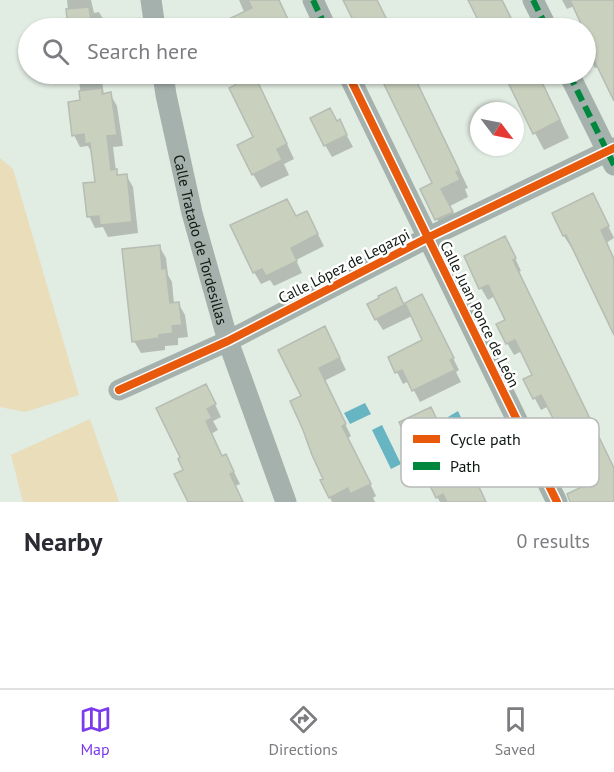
<!DOCTYPE html>
<html lang="en">
<head>
<meta charset="utf-8">
<style>
	:root { --surface:#fff; --page:#f7f7f7; --text:#2b2b33; --muted:#7c7c81; --line:#e1e1e2; --accent:#7c3aed }
	body { margin:0; font-family:"PT Sans",sans-serif; background:var(--page); color:var(--text) }
	.compass { position:absolute; left:470px; top:102px; width:54px; height:54px; border-radius:50%; background:var(--surface); box-shadow:0 2px 4px #0004; rotate:122deg }
	.list { margin:0; padding:0; list-style:none }
	h2 { display:flex; justify-content:space-between; align-items:center; height:78px; margin:0; padding:0 24px; font-size:26px }
	h2 small { font-size:20px; font-weight:400; color:var(--muted) }
	.icon { flex:none; width:33px; height:33px; fill:none; stroke:currentColor; stroke-width:2; stroke-linecap:round; stroke-linejoin:round }
	.map { position:relative; flex:none; width:614px; height:502px; overflow:hidden }
	.search { position:absolute; background:var(--surface); box-shadow:0 2px 4px #0004; left:18px; right:18px; top:18px; height:66px; display:flex; align-items:center; gap:15px; box-sizing:border-box; padding:0 21px; border-radius:33px; color:var(--muted); font-size:22px }
	.sheet { height:186px; background:var(--surface) }
	nav { display:flex; justify-content:space-around; align-items:center; box-sizing:border-box; height:84px; border-top:2px solid var(--line); background:var(--surface); font-size:16px; color:var(--muted) }
	nav a { display:grid; justify-items:center; gap:3px }
	nav .on { color:var(--accent) }
	.map>svg:first-child { display:block }
</style>
</head>
<body>
<div class="map">
<svg width="614" height="502" viewBox="0 0 614 502">
	<rect width="100%" height="100%" fill="#e1ece2"/>
	<path fill="#e9ddba" d="M 0,158 L 13,169 L 79,395 L 25,412 L 0,407 Z
		M 90,419 L 119,502 L 23,502 L 11,455 Z"/>
	<path fill="#67b5c3" d="M 365,403 L 371,414 L 350,424 L 344,413 Z
		M 458,411 L 469,435 L 459,441 L 448,417 Z
		M 382,425 L 401,464 L 391,469 L 372,430 Z"/>
	<path fill="#0003" d="M 67,0 L 91,0 L 94,13 L 99,12 L 106,24 L 106,28 L 58,28 L 57,21 L 69,20 Z
		M 239,0 L 278,0 L 292,28 L 220,28 L 219,26 L 245,14 Z
		M 470,0 L 502,0 L 516,28 L 484,28 Z
		M 562,0 L 614,0 L 614,98 L 599,67 L 595,68 L 590,59 L 585,28 L 574,6 L 567,9 Z
		M 78,74 L 101,74 L 104,95 L 110,94 L 117,106 L 123,146 L 113,147 L 116,171 L 119,176 L 126,175 L 133,187 L 138,233 L 108,237 L 103,227 L 95,228 L 89,216 L 97,183 L 93,155 L 88,146 L 80,147 L 74,135 L 82,102 Z
		M 381,74 L 413,74 L 468,188 L 465,189 L 468,197 L 450,206 L 461,229 L 446,236 L 437,219 L 434,184 Z
		M 505,74 L 538,74 L 569,138 L 544,150 L 535,133 Z
		M 262,91 L 294,159 L 284,164 L 289,175 L 261,188 L 253,174 L 255,138 Z
		M 339,121 L 353,147 L 332,157 L 325,145 Z
		M 599,207 L 614,238 L 606,243 L 614,259 L 614,331 L 573,246 L 571,247 L 564,236 Z
		M 307,213 L 324,246 L 296,260 L 302,273 L 274,286 L 270,280 L 261,284 L 254,272 L 296,218 Z
		M 159,246 L 166,258 L 168,275 L 172,282 L 174,304 L 178,303 L 185,315 L 188,337 L 178,338 L 178,345 L 165,346 L 165,350 L 141,353 L 134,341 Z
		M 511,249 L 521,271 L 518,272 L 614,469 L 614,502 L 588,486 L 576,462 L 568,465 L 561,454 L 561,431 L 549,406 L 541,410 L 525,380 L 534,376 L 522,351 L 514,355 L 507,343 L 507,320 L 495,296 L 488,300 L 481,288 Z
		M 396,289 L 405,305 L 422,296 L 459,370 L 456,372 L 461,382 L 420,402 L 409,381 L 403,384 L 397,372 L 424,341 L 412,316 L 383,330 L 376,319 Z
		M 331,340 L 346,370 L 324,381 L 351,436 L 348,438 L 376,496 L 373,498 L 375,502 L 332,502 L 322,481 L 325,480 L 303,397 Z
		M 212,398 L 221,417 L 213,421 L 218,430 L 211,434 L 223,458 L 226,456 L 240,484 L 235,486 L 185,471 L 180,459 Z
		M 459,466 L 485,502 L 440,502 L 437,497 Z"/>
	<path fill="#c9d0bd" stroke="#b6bcb3" stroke-width="1.5" d="M 248,0 L 279,0 L 292,28 L 210,28 L 252,8 Z
		M 343,0 L 377,0 L 391,28 L 357,28 Z
		M 468,0 L 502,0 L 516,28 L 482,28 Z
		M 570,0 L 614,0 L 614,101 L 593,58 L 585,61 L 585,28 L 583,28 Z
		M 89,7 L 92,28 L 68,28 L 66,9 Z
		M 379,74 L 413,74 L 459,170 L 456,172 L 460,180 L 441,189 L 453,212 L 435,220 L 420,189 L 432,183 Z
		M 504,74 L 538,74 L 560,120 L 533,134 Z
		M 239,76 L 249,79 L 255,76 L 287,144 L 277,149 L 282,160 L 252,175 L 237,145 L 253,137 L 229,88 L 235,85 Z
		M 102,88 L 102,94 L 111,92 L 117,135 L 107,136 L 111,170 L 117,169 L 117,175 L 127,174 L 132,222 L 100,225 L 99,216 L 87,217 L 83,183 L 95,182 L 90,143 L 85,144 L 84,134 L 72,136 L 68,102 L 80,100 L 79,91 Z
		M 330,108 L 337,121 L 340,119 L 347,135 L 324,146 L 310,118 Z
		M 593,193 L 609,226 L 601,230 L 614,259 L 614,335 L 566,235 L 563,236 L 552,213 Z
		M 287,199 L 296,216 L 307,211 L 318,234 L 291,248 L 297,261 L 266,276 L 262,269 L 253,273 L 230,225 Z
		M 505,236 L 516,258 L 513,260 L 614,468 L 614,502 L 570,502 L 567,494 L 586,485 L 568,450 L 560,455 L 550,434 L 559,430 L 541,395 L 533,399 L 523,379 L 532,375 L 515,340 L 506,344 L 496,324 L 505,320 L 488,285 L 479,289 L 464,256 Z
		M 160,245 L 162,269 L 166,268 L 170,303 L 179,302 L 182,325 L 172,326 L 173,333 L 159,335 L 159,338 L 132,342 L 122,249 Z
		M 396,287 L 404,305 L 375,320 L 367,304 L 379,298 L 378,296 Z
		M 422,294 L 454,358 L 450,360 L 455,370 L 412,391 L 402,370 L 395,373 L 388,357 L 422,340 L 405,303 Z
		M 325,326 L 340,358 L 319,368 L 346,424 L 342,426 L 371,484 L 350,494 L 348,488 L 329,498 L 320,480 L 323,479 L 312,455 L 303,430 L 290,401 L 301,396 L 278,350 Z
		M 206,384 L 216,404 L 207,409 L 212,418 L 206,421 L 222,456 L 226,454 L 234,472 L 230,474 L 243,502 L 188,502 L 174,474 L 183,470 L 178,459 L 180,457 L 156,408 Z
		M 431,407 L 458,464 L 467,461 L 486,502 L 447,502 L 443,494 L 436,498 L 399,422 Z"/>
	<g fill="none" stroke-linecap="round" stroke-linejoin="round">
		<g stroke="#a5b1ac" stroke-width="21">
			<path d="M 151,0 L 155,28"/>
			<path d="M 313,0 L 326,28"/>
			<path d="M 533,0 L 547,28"/>
			<path id="s1" d="M 163,74 L 166,95 L 192,213 L 228,341 L 286,502"/>
			<path d="M 348,74 L 557,502"/>
			<path d="M 569,74 L 614,165"/>
			<path d="M 119,390 L 228,341 L 427,238 L 614,148"/>
		</g>
		<path stroke="#00873e" stroke-width="6" stroke-dasharray="12 6" stroke-linecap="butt" d="M 313,0 L 326,28
			M 533,0 L 547,28
			M 569,74 L 614,165"/>
		<defs>
			<path id="cycleway" d="M 348,74 L 557,502
				M 119,390 L 228,341 L 427,238 L 614,148"/>
		</defs>
		<use href="#cycleway" stroke="#fff" stroke-width="11"/>
		<use href="#cycleway" stroke="#e8590c" stroke-width="8"/>
	</g>
	<g text-anchor="middle" dominant-baseline="central" stroke-width="5" stroke-linejoin="round" paint-order="stroke">
		<g font-size="15" fill="#0f1711" stroke="#fff">
			<text stroke="none"><textPath href="#s1" startOffset="170">Calle Tratado de Tordesillas</textPath></text>
			<text transform="translate(344 266) rotate(-27)">Calle López de Legazpi</text>
			<text transform="translate(480 314) rotate(64)">Calle Juan Ponce de León</text>
		</g>
	</g>
	<rect x="401" y="418" width="198" height="69" rx="9" fill="#fff" stroke="#b7b9b8" stroke-width="1.5"/>
	<rect x="413" y="435" width="27" height="8" fill="#e8590c"/>
	<rect x="413" y="462" width="27" height="8" fill="#00873e"/>
	<g font-size="16" fill="#0f1711">
		<text x="450" y="445">Cycle path</text>
		<text x="450" y="472">Path</text>
	</g>
</svg>
<svg class="compass" viewBox="-18 -18 36 36"><path d="M0-13l5 13h-10z" fill="#e53935"/><path d="M0 13l5-13h-10z" fill="#7c7c81"/></svg>
<div class="search"><svg class="icon" aria-label="search" viewBox="0 0 24 24"><circle cx="10" cy="10" r="6"/><path d="M15 15l6 6"/></svg>Search here</div>
</div>
<section class="sheet">
<h2>Nearby<small>0 results</small></h2>
<ul class="list">
</ul>
</section>
<nav>
<a class="on"><svg class="icon" aria-label="map" viewBox="0 0 24 24"><path d="M3 6l6-2 6 2 6-2v14l-6 2-6-2-6 2zM9 4v14M15 6v14"/></svg>Map</a>
<a><svg class="icon" aria-label="directions" viewBox="0 0 24 24"><path d="M12 3l9 9-9 9-9-9zM9 14v-3h6M13 9l2 2-2 2"/></svg>Directions</a>
<a><svg class="icon" aria-label="saved" viewBox="0 0 24 24"><path d="M7 4h10v16l-5-4-5 4z"/></svg>Saved</a>
</nav>
</body>
</html>
